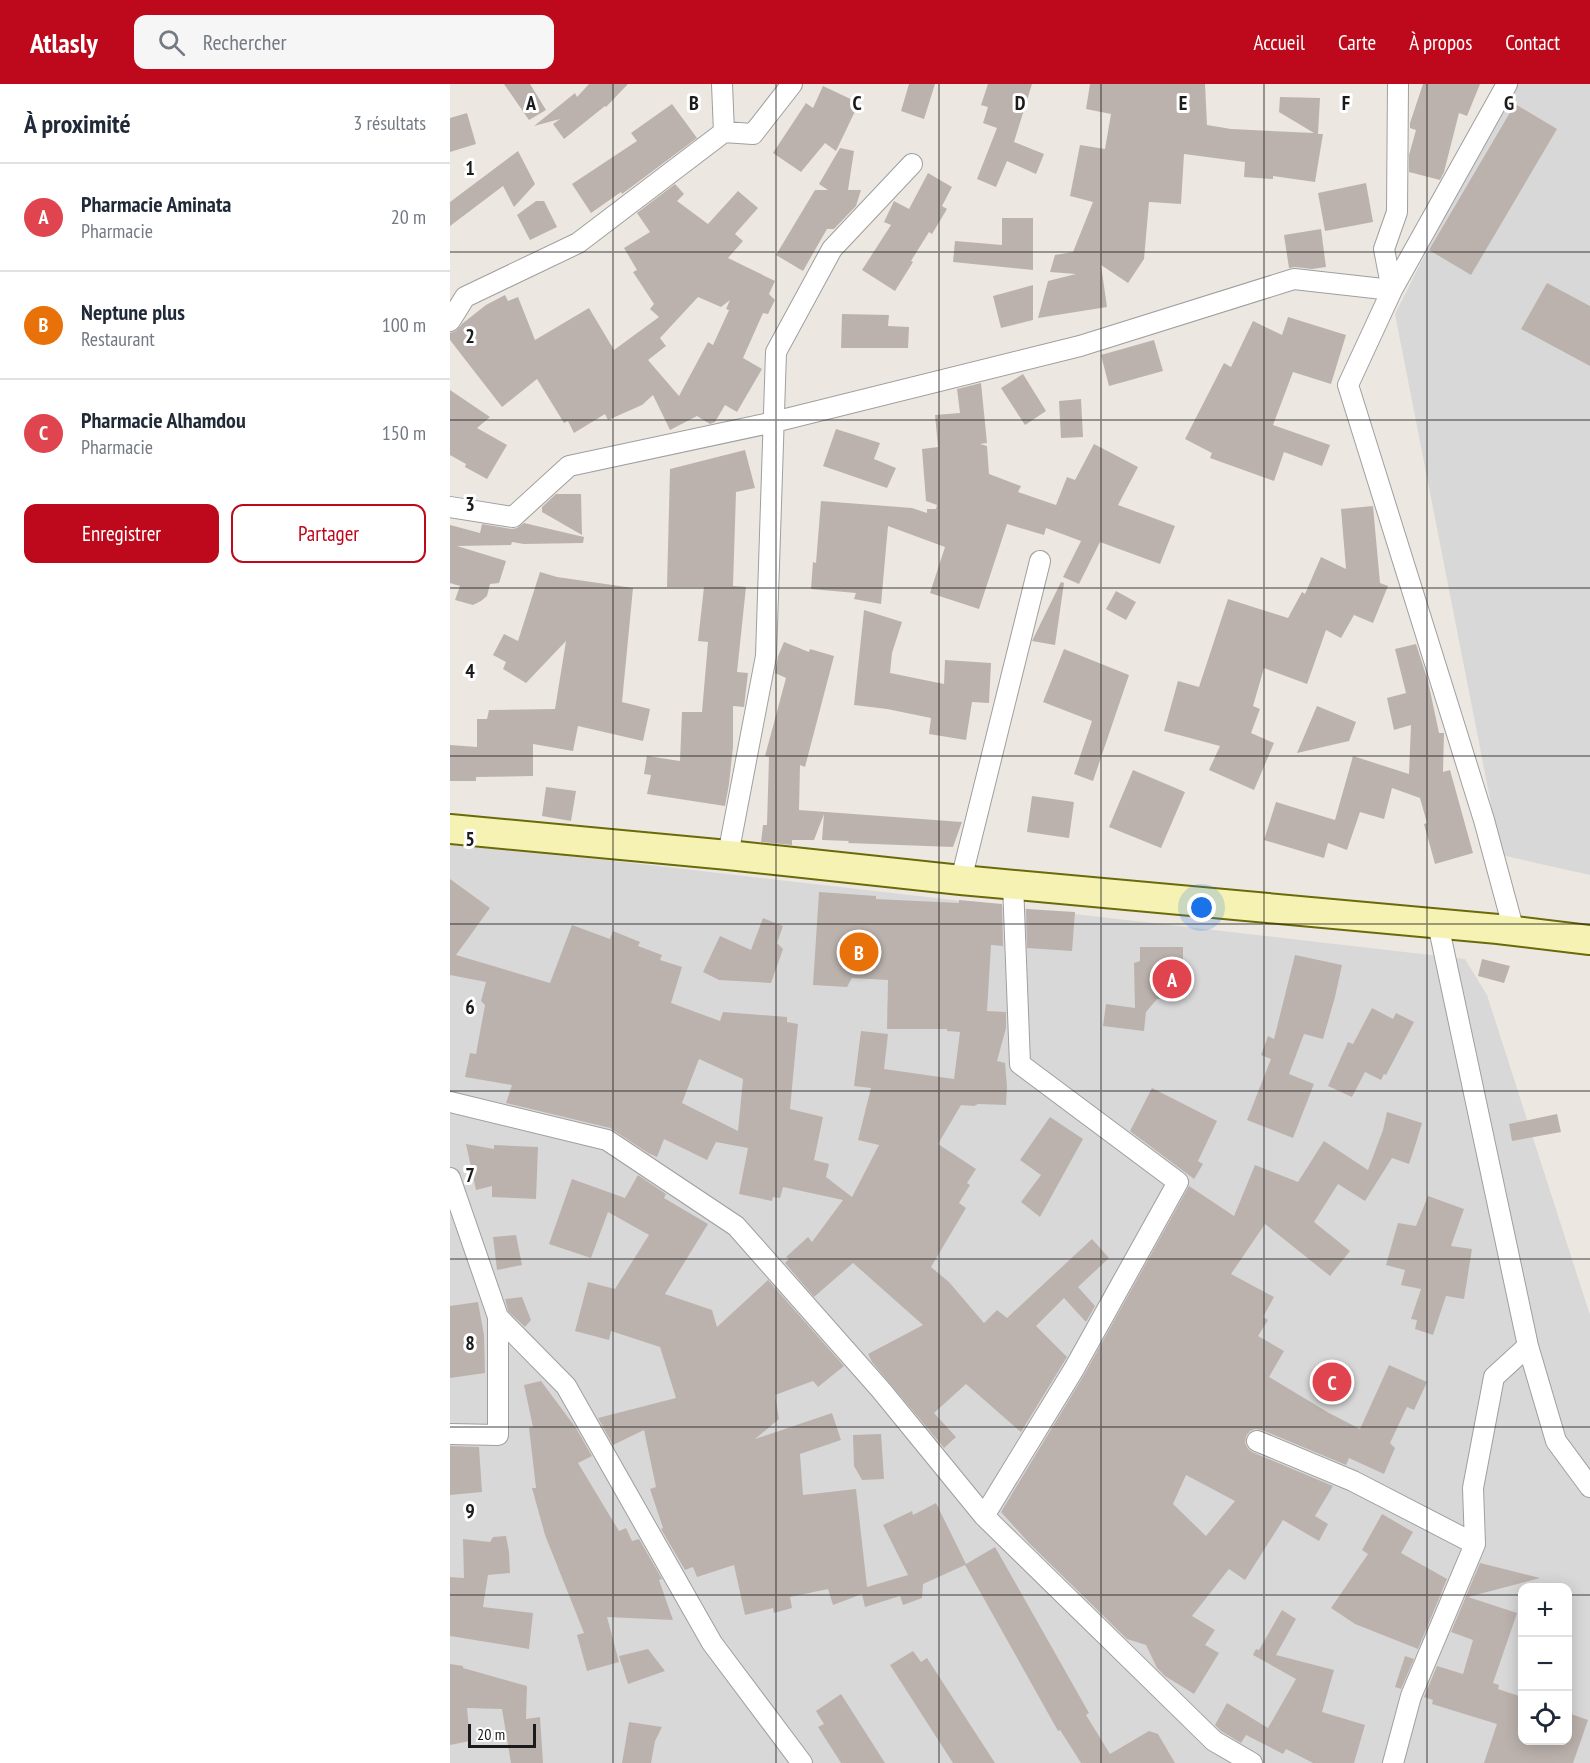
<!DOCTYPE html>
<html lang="fr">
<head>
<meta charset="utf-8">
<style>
	:root { --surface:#fff; --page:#f6f6f7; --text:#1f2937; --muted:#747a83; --line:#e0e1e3; --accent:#bd091b }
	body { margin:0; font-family:"PT Sans Narrow",sans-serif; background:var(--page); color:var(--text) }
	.controls { position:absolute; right:18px; bottom:18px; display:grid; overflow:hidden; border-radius:12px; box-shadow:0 3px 15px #0003 }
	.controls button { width:54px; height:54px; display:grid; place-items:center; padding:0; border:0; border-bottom:2px solid var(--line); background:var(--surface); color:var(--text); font:30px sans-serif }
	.scale { position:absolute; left:18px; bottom:15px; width:68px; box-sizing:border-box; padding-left:6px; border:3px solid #1b1b1b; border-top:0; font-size:16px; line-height:21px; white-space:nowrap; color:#1b1b1b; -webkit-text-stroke:4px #fff; paint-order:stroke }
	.you { position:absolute; left:752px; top:824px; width:21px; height:21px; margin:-15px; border:4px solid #fff; border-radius:50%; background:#1a73e8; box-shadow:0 0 0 9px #1a73e833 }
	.badge { display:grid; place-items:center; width:39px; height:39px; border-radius:50%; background:var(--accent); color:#fff; font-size:20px; font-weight:700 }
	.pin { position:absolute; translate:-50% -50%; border:3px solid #fff; box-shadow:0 2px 6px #0006 }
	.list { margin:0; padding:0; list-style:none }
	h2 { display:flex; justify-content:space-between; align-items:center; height:78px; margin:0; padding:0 24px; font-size:26px }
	h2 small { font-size:20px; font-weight:400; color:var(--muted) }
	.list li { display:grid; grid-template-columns:39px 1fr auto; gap:18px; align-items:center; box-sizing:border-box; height:108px; padding:0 24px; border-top:2px solid var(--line) }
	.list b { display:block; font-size:22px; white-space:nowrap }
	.list p { margin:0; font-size:20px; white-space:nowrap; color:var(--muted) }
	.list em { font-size:20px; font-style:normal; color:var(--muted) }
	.actions { display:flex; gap:12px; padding:18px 24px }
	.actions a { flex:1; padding:14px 0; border:2px solid var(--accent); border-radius:12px; text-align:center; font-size:21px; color:var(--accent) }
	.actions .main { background:var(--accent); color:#fff }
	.icon { flex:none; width:33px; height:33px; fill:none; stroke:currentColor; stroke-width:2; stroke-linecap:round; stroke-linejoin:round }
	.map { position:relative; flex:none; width:1140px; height:1679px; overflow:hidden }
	header { display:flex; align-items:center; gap:36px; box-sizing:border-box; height:84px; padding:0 30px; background:var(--accent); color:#fff }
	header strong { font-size:28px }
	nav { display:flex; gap:33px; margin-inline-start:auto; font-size:21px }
	.search { width:420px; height:54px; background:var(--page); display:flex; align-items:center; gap:15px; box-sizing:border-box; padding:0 21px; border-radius:12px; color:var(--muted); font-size:22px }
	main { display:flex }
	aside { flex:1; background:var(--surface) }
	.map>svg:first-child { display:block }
</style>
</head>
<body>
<header>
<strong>Atlasly</strong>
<div class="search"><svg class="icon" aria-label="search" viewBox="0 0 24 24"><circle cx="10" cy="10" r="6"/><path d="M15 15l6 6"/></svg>Rechercher</div>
<nav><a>Accueil</a><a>Carte</a><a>À propos</a><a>Contact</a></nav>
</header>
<main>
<aside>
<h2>À proximité<small>3 résultats</small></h2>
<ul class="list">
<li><span class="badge" style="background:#e0444e">A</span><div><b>Pharmacie Aminata</b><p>Pharmacie</p></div><em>20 m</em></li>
<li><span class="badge" style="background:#e8710a">B</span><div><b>Neptune plus</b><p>Restaurant</p></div><em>100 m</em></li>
<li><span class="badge" style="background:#e0444e">C</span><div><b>Pharmacie Alhamdou</b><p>Pharmacie</p></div><em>150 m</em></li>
</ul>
<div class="actions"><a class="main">Enregistrer</a><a>Partager</a></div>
</aside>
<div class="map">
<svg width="1140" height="1679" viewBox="0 0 1140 1679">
	<rect width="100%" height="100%" fill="#ece7e0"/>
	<path fill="#d9d8d8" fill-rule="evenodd" d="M 1061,0 L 1140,0 L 1140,791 L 1051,771 L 945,230 Z
		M 0,758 L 1015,875 L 1037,911 L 1140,1231 L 1140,1679 L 0,1679 ZM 1072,1504 L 1118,1504 L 1118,1656 L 1072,1656 Z"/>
	<path fill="#bcb2ad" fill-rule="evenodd" d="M 54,0 L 80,0 L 96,26 L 79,36 Z
		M 139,0 L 178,0 L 156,23 L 155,22 L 114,55 L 103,40 L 110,35 L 84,42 L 125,9 L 127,13 Z
		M 459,0 L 485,0 L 474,35 L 451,27 Z
		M 538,0 L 582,0 L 564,58 L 594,70 L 586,90 L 557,77 L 546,103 L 527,95 L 547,44 L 533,39 L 538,23 L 531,21 Z
		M 640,0 L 755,0 L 757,41 L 781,45 L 864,49 L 829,28 L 830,13 L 870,14 L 868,50 L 873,50 L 865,98 L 823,92 L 823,95 L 794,93 L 795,78 L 734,70 L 731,120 L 699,118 L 694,175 L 678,199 L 651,181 L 657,223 L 588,234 L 598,197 L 626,190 L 600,188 L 605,171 L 623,168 L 643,118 L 620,112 L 630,61 L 655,65 L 661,30 L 636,25 Z
		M 973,0 L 1030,0 L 1017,32 L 1009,29 L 994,88 L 990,96 L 959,88 L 959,71 L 966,46 L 960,44 L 960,39 Z
		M 373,2 L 409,19 L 386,67 L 375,59 L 351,88 L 323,69 L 356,19 L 363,24 Z
		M 222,20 L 247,54 L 172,110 L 171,108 L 141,129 L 122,100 L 187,57 L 181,49 Z
		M 1065,20 L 1107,45 L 1021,191 L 979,166 Z
		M 17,29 L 26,60 L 0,68 L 0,34 Z
		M 390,64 L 404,67 L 398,106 L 411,106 L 406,122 L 384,145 L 377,145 L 353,187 L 326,171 L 365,106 L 378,106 L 369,100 Z
		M 68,67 L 85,100 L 64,123 L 53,102 L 0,142 L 0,118 Z
		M 478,89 L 502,103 L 492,122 L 497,125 L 482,150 L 479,148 L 461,177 L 463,178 L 445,207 L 412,186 L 441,141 L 434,138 L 444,117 L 459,125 Z
		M 916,99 L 923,138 L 875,147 L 868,109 Z
		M 225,100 L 234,110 L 227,117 L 258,140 L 288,107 L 308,124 L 285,150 L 293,157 L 278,174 L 325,197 L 319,210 L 325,216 L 318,230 L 313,229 L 293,274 L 312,285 L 287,328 L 275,321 L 265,338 L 260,340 L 247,332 L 220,346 L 203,311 L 192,321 L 158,336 L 155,330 L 124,349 L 118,337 L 114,339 L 87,295 L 52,323 L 0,256 L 0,249 L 6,247 L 13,239 L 36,221 L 55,211 L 58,217 L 68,213 L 85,256 L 139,224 L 164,266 L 209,233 L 200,225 L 204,220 L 183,188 L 187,186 L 174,164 L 200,148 L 187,129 ZM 248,213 L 271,223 L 280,216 L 276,225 L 279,226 L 263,261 L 258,258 L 229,312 L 198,276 L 216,262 L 210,254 Z
		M 86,117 L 94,117 L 107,143 L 80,156 L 67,131 Z
		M 552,134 L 583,134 L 583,186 L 503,178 L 505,157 L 552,161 Z
		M 871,145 L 876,183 L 862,185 L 845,183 L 839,184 L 834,151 Z
		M 1097,199 L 1140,222 L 1140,282 L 1071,245 Z
		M 583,201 L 583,236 L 551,244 L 543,212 Z
		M 392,230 L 439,231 L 438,242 L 459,243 L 458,264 L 391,264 Z
		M 838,233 L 896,251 L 881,300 L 843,288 L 823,341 L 880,361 L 872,382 L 834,368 L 824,397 L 760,374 L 762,369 L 735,355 L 774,279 L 781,283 L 803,237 L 832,251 Z
		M 704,256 L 713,287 L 659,302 L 651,271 Z
		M 573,290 L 596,327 L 575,341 L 551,304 Z
		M 531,299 L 537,359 L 530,360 L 537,362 L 539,390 L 571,402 L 568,408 L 606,421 L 617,393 L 625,396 L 644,360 L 688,383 L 668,421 L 725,442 L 710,480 L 650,458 L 629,500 L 613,493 L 631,457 L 596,444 L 594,451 L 557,440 L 529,525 L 480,509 L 495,463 L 438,442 L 431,520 L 404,515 L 406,509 L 361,505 L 363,478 L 366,479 L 371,417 L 462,424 L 477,429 L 477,425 L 486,425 L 487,421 L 476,417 L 472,365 L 488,363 L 485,331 L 510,329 L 507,305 Z
		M 0,306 L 40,333 L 27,344 L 57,361 L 37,395 L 15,383 L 16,380 L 0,371 Z
		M 631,315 L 633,353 L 611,354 L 609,317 Z
		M 386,345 L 430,359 L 424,375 L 446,384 L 437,404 L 373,382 Z
		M 295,366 L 305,404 L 286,408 L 283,502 L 296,503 L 287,588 L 298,589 L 294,623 L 283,622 L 283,663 L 279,700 L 275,722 L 197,710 L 201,691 L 194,690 L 197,672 L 230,677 L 232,628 L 252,628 L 258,558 L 248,557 L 254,503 L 217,503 L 220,385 Z
		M 106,410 L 131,410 L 132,451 L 92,428 L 92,423 Z
		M 923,422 L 930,499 L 938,502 L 923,539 L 904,531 L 891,554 L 876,546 L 857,600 L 814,584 L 803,622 L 810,625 L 801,649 L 824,659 L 804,706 L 759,686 L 770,662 L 714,647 L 728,597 L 749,603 L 778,515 L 838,534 L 852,508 L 855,510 L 871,473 L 896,485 L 891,425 Z
		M 74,439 L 134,453 L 133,459 L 74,460 L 62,458 L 61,461 L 7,462 L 56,477 L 49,499 L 40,500 L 37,512 L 31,517 L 23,521 L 5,516 L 10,502 L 0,499 L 0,441 L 30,449 L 32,440 L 62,445 L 67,444 Z
		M 90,488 L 107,493 L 183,504 L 172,618 L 200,625 L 193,657 L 128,642 L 123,667 L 83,660 L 83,692 L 26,693 L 26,697 L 0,697 L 0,661 L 27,663 L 27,635 L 37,635 L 39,626 L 105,625 L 116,557 L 76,599 L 53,585 L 56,578 L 43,571 L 54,550 L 68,557 Z
		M 611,498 L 614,499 L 605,561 L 582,557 Z
		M 666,507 L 686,518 L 676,536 L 656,525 Z
		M 414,526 L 452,538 L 442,569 L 440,589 L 494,600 L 495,576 L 541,579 L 539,619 L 522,618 L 516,656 L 479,650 L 481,634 L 437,625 L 404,621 Z
		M 334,558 L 359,568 L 360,565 L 384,572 L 355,683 L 350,681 L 349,726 L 512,738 L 503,763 L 398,759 L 399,757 L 372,756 L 374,730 L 364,756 L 342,756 L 342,761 L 311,758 L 313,741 L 317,741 L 319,673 L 315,672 L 336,594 L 325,589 L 328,572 Z
		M 966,560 L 978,597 L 989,649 L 994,649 L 993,688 L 1000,686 L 1023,769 L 985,780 L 974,740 L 977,739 L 970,714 L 942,704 L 934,735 L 910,728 L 897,766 L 878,759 L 874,774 L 814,756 L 826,718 L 885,736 L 903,672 L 959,690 L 961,641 L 944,646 L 937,614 L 956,609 L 945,565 Z
		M 614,565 L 679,591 L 643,697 L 624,690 L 642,637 L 593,618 Z
		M 867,622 L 906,638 L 899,657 L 847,669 Z
		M 683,686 L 735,708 L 711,764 L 659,743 Z
		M 96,703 L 126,707 L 121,737 L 92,732 Z
		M 582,712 L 624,718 L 619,754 L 577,748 Z
		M 0,795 L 40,824 L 6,871 L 100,899 L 122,841 L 160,855 L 163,847 L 190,858 L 188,862 L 212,871 L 210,876 L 232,883 L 221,919 L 270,937 L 273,928 L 337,933 L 337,938 L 348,940 L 340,1025 L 373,1033 L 364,1076 L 379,1080 L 376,1093 L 402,1113 L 429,1061 L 408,1056 L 421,1004 L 404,1002 L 411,947 L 438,950 L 434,985 L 504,995 L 510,948 L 497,947 L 497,945 L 437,945 L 438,896 L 402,894 L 397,903 L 363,901 L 369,808 L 426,812 L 426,815 L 509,819 L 509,816 L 552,820 L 553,862 L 541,861 L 537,927 L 556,928 L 556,944 L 547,977 L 555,979 L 557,1002 L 556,1021 L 528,1020 L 524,1022 L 511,1021 L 488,1060 L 526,1085 L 517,1099 L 520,1101 L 509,1119 L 516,1124 L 481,1183 L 499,1198 L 534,1239 L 547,1226 L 557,1234 L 642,1155 L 659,1174 L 628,1203 L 645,1222 L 636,1238 L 614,1214 L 586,1242 L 617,1273 L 571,1348 L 516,1300 L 484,1329 L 506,1353 L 494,1364 L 422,1278 L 418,1270 L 473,1241 L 403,1179 L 364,1213 L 335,1179 L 339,1175 L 336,1173 L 358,1153 L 362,1158 L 393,1116 L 333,1103 L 330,1114 L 323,1113 L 322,1117 L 289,1110 L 298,1064 L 266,1058 L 257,1076 L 214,1055 L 207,1073 L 198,1069 L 160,1044 L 56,1019 L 62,1001 L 15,993 L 20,969 L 26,970 L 35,921 L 31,917 L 36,898 L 0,891 ZM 249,975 L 293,995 L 288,1047 L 232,1019 Z
		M 576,825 L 625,828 L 622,867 L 577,864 Z
		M 313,834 L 333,842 L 327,859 L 333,865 L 321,899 L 269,896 L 253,888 L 270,852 L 301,866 Z
		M 690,863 L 733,863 L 733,915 L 707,915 L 696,928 L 694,947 L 653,942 L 656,920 L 685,924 L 684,879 L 690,877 Z
		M 845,871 L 892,881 L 885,913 L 873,955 L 854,950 L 839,990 L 864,1000 L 843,1054 L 797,1036 L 821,975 L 811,971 L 818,952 L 824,955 Z
		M 1032,875 L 1060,882 L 1054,899 L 1028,892 Z
		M 922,924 L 943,935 L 946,929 L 964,938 L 936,991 L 934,990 L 931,996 L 915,988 L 902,1013 L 878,1002 L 898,958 L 903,960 Z
		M 702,1004 L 767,1037 L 748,1077 L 753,1080 L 744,1095 L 680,1047 Z
		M 937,1028 L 972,1039 L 966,1059 L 959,1080 L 942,1074 L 915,1117 L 888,1100 L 864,1138 L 900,1167 L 880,1192 L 815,1140 L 781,1190 L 824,1213 L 813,1233 L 818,1236 L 808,1252 L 834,1267 L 819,1293 L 879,1329 L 910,1345 L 939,1281 L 977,1298 L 964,1326 L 957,1323 L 940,1359 L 945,1364 L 934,1390 L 899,1374 L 896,1381 L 812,1346 L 805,1345 L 800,1347 L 796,1352 L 795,1359 L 798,1365 L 802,1368 L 883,1402 L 865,1432 L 878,1440 L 869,1457 L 833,1436 L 795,1496 L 779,1485 L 742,1532 L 765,1546 L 755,1561 L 769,1569 L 744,1610 L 715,1592 L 707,1584 L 696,1561 L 677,1555 L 579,1459 L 551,1428 L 634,1291 L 739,1102 L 784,1132 L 805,1081 L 848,1098 L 874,1057 L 918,1086 L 933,1046 ZM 736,1391 L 785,1417 L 756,1452 L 723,1420 Z
		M 1107,1030 L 1111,1048 L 1062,1057 L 1059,1040 Z
		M 600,1033 L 633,1055 L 590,1133 L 571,1118 L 591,1091 L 570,1076 Z
		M 16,1060 L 44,1065 L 44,1061 L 88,1063 L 86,1115 L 42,1113 L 42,1102 L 26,1106 Z
		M 188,1091 L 216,1110 L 214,1114 L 258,1140 L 215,1210 L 262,1226 L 267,1243 L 318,1196 L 394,1282 L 368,1303 L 363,1297 L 325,1311 L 329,1335 L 305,1355 L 382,1329 L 391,1356 L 350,1370 L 353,1411 L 406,1405 L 417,1503 L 458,1491 L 433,1441 L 462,1427 L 463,1431 L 486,1419 L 516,1480 L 545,1463 L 639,1629 L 636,1631 L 660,1670 L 699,1647 L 708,1650 L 725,1679 L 631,1679 L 610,1646 L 608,1647 L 515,1481 L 473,1500 L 472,1514 L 453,1521 L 450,1512 L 415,1523 L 412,1510 L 383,1521 L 378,1505 L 340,1513 L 342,1524 L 324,1529 L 323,1524 L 295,1531 L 284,1481 L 247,1493 L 243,1483 L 235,1486 L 211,1445 L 213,1444 L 200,1405 L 206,1403 L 194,1346 L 163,1361 L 148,1334 L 226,1314 L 210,1263 L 161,1247 L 159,1256 L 125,1247 L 138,1198 L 165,1205 L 199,1151 L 158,1128 L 141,1174 L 99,1160 L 122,1095 L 175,1114 Z
		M 978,1112 L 1014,1125 L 1001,1162 L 1022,1165 L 1014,1215 L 996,1212 L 983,1251 L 965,1245 L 967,1236 L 961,1235 L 971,1205 L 951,1201 L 955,1186 L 936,1181 L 948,1139 L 966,1142 Z
		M 66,1151 L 72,1181 L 47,1186 L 43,1153 Z
		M 72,1213 L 81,1236 L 75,1243 L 58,1227 L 55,1215 Z
		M 28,1218 L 34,1251 L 35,1289 L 0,1294 L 0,1222 Z
		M 91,1297 L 126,1344 L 142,1372 L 128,1379 L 169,1447 L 176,1444 L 182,1457 L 189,1455 L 212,1495 L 209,1496 L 223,1536 L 157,1533 L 169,1578 L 137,1587 L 127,1551 L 134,1549 L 95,1451 L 82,1404 L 86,1404 L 79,1344 L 83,1343 L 74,1301 Z
		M 431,1350 L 434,1395 L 412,1396 L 404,1382 L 403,1351 Z
		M 0,1362 L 29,1363 L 32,1408 L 0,1411 Z
		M 932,1430 L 963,1448 L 951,1469 L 997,1495 L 968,1565 L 905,1540 L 881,1524 L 918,1470 L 912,1466 Z
		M 56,1452 L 59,1468 L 60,1489 L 38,1491 L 33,1523 L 83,1529 L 79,1565 L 0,1552 L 0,1493 L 14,1494 L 13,1455 L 40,1458 L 43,1453 Z
		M 1030,1479 L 1090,1494 L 1018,1513 L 1067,1529 L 1043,1599 L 1049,1601 L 1048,1605 L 1072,1613 L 1072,1656 L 1118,1656 L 1118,1629 L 1138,1636 L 1123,1679 L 1034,1679 L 1047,1640 L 982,1620 L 983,1616 L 974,1613 L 987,1582 L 1013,1590 L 1023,1556 L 1001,1548 Z
		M 832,1526 L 846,1535 L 826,1571 L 884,1586 L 872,1628 L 915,1641 L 904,1679 L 863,1679 L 836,1665 L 833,1670 L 796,1651 L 791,1659 L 771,1647 L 765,1641 L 777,1619 L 818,1644 L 846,1595 L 803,1571 L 806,1565 L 809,1566 Z
		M 198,1565 L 215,1587 L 178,1600 L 169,1572 Z
		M 463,1567 L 471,1578 L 477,1574 L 545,1679 L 503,1679 L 440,1581 Z
		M 955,1572 L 964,1575 L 951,1605 L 945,1603 Z
		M 0,1580 L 13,1582 L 13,1584 L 77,1602 L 76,1635 L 90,1633 L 93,1679 L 61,1679 L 52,1625 L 17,1624 L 20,1657 L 0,1661 Z
		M 391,1610 L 435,1679 L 391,1679 L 368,1643 L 374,1640 L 366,1627 Z
		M 179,1638 L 212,1643 L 205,1657 L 201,1679 L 172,1679 Z"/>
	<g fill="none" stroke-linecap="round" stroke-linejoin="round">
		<defs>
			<path id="street" d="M 1057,0 L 942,206 L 898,301 L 1034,736 L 1064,847
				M 274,48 L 303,50 L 342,0
				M 0,237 L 15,213 L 128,159 L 274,48 L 272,0
				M 0,423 L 63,433 L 119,382 L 324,338 L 630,262 L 844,195 L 942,206 L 934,165 L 947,128 L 948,0
				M 278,771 L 316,572 L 326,268 L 382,165 L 462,80
				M 511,796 L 590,477
				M 988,840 L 1078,1262 L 1106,1357 L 1140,1403
				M 0,1018 L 157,1056 L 286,1142 L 431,1306 L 534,1432 L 764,1657 L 802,1679
				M 0,1094 L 48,1233 L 116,1302 L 262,1559 L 352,1679
				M 0,1350 L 48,1351 L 48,1233
				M 807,1357 L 903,1397 L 1025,1460
				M 534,1432 L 624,1285 L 728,1098 L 570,980 L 563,800
				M 943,1679 L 961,1612 L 1025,1460 L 1023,1404 L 1044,1293 L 1078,1262"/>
			<path id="secondary" d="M 0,745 L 278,771 L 511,796 L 1048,845 L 1140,856"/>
		</defs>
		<use href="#street" stroke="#9f9f9f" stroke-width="22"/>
		<use href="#secondary" stroke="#6a6a09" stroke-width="32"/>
		<use href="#street" stroke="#fff" stroke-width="20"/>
		<use href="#secondary" stroke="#f6f2b4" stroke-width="28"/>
	</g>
	<path fill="none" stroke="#1b1b1b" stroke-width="1.5" stroke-opacity="0.55" d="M 163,0 L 163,1679M 326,0 L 326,1679M 489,0 L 489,1679M 651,0 L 651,1679M 814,0 L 814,1679M 977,0 L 977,1679M 0,168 L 1140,168M 0,336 L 1140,336M 0,504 L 1140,504M 0,672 L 1140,672M 0,840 L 1140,840M 0,1007 L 1140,1007M 0,1175 L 1140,1175M 0,1343 L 1140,1343M 0,1511 L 1072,1511M 1118,1511 L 1140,1511"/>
	<g font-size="20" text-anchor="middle" font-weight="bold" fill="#1b1b1b" stroke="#fff" stroke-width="6" stroke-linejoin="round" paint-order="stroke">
		<text x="81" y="26">A</text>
		<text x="244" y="26">B</text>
		<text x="407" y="26">C</text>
		<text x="570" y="26">D</text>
		<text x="733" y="26">E</text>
		<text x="896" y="26">F</text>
		<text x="1059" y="26">G</text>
		<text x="20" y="91">1</text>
		<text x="20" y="259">2</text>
		<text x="20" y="427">3</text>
		<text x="20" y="594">4</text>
		<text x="20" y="762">5</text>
		<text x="20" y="930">6</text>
		<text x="20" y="1098">7</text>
		<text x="20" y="1266">8</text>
		<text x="20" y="1434">9</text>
	</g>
</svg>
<div class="controls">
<button>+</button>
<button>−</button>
<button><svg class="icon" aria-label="locate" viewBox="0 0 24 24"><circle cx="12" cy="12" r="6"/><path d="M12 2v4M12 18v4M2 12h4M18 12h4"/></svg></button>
</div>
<div class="scale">20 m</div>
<div class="you"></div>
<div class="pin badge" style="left:722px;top:895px;background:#e0444e">A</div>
<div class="pin badge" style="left:409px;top:868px;background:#e8710a">B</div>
<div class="pin badge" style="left:882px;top:1298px;background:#e0444e">C</div>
</div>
</main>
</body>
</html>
